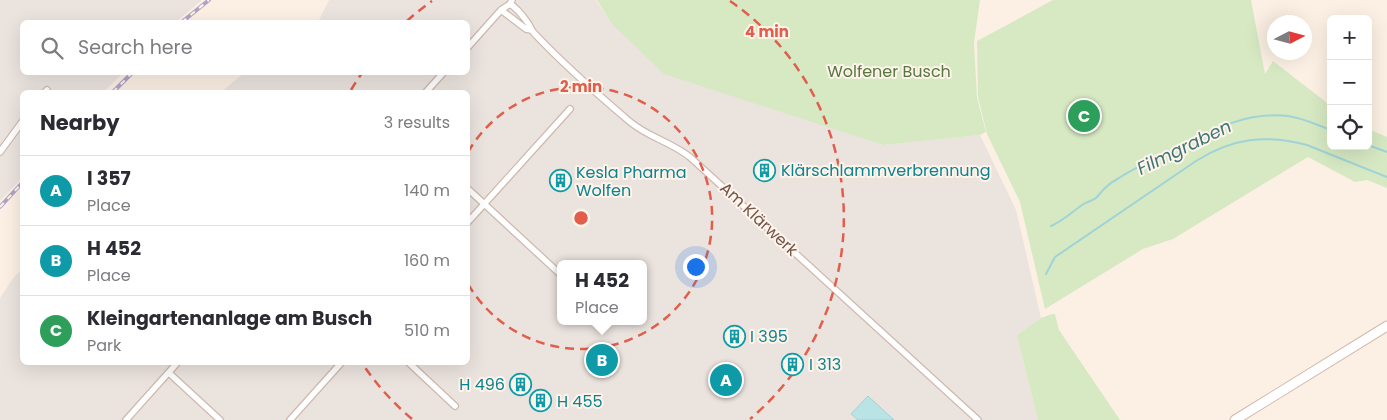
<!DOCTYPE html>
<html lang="en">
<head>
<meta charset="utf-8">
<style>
	:root { --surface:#fff; --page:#f7f7f7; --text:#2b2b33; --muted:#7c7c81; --line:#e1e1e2; --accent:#db2777 }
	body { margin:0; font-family:Poppins,sans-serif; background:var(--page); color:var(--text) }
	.controls { position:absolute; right:15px; top:15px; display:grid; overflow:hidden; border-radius:8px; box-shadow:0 5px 20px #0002 }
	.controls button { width:45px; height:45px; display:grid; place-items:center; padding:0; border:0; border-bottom:1px solid var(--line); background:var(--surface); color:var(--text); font:25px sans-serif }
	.compass { position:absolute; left:1267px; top:15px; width:45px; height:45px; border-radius:50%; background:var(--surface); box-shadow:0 5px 20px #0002; rotate:84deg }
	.you { position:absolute; left:695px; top:266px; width:18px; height:18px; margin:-12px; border:4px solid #fff; border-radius:50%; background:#1a73e8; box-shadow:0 0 0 8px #1a73e833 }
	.badge { display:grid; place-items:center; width:32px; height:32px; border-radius:50%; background:var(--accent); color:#fff; font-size:16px; font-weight:700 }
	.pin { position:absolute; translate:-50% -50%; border:2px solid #fff; box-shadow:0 1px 5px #0006 }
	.popup { position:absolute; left:557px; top:260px; width:90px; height:65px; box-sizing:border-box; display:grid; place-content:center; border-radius:8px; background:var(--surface); filter:drop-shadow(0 1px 4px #0005); font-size:16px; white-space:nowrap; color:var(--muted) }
	.popup b { font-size:19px; color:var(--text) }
	.popup::after { content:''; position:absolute; left:50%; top:100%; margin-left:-10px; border:10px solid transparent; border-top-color:var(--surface) }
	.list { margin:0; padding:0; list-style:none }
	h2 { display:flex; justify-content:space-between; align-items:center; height:65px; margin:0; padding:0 20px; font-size:21px }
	h2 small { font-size:16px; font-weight:400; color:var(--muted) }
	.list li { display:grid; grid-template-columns:32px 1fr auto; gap:15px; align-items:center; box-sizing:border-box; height:70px; padding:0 20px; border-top:1px solid var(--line) }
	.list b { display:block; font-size:19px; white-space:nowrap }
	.list p { margin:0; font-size:16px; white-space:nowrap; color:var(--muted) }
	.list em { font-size:16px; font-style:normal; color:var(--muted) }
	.icon { flex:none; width:28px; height:28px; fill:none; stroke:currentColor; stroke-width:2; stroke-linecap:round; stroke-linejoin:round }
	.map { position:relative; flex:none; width:1387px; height:420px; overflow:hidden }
	.search { position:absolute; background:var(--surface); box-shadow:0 5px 20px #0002; left:20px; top:20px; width:450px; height:55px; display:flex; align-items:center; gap:12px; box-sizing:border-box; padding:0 18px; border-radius:8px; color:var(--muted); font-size:19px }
	.panel { position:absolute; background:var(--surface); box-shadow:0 5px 20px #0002; left:20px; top:90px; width:450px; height:275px; border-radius:8px }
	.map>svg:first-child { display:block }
</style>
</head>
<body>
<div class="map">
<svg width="1387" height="420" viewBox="0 0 1387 420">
	<rect width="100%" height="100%" fill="#fcf0e4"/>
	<path fill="#ebe3de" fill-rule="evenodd" d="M 0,0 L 202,0 L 176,22 L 22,22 L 22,72 L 123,73 L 104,92 L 22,92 L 22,178 L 0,201 Z
		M 329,0 L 596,0 L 611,23 L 882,145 L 980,135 L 1016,210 L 1041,318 L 1017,335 L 1038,420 L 0,420 L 0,298 L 14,277 L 22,269 L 22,362 L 468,362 L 468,92 L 221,92 L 244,73 L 468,72 L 468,22 L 318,22 ZM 561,264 L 643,264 L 643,321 L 561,321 Z"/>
	<path fill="#d6e9c3" d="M 597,0 L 980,0 L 974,43 L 977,98 L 986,132 L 980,135 L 883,145 L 664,74 L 611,23 Z
		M 1053,0 L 1251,0 L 1265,74 L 1273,61 L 1331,106 L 1331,146 L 1368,146 L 1368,129 L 1387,137 L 1387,188 L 1367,180 L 1355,182 L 1308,157 L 1173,239 L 1143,249 L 1045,309 L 1020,202 L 987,134 L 978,97 L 977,41 Z
		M 1052,314 L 1055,314 L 1059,330 L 1120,420 L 1038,420 L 1017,335 L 1041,318 Z"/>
	<path fill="#b9e3e4" stroke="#a0d3d6" d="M 868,396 L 894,420 L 858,420 L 851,414 Z"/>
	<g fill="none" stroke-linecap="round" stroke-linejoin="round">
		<path stroke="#a0d3d6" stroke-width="2" d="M 1368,145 L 1387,152
			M 1051,226 C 1063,221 1072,212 1082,205 C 1086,202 1092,201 1096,198 C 1099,195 1101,192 1104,189 C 1107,186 1115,180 1119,178 C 1136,167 1155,159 1173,150 C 1209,132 1244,111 1288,116 C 1303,118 1317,125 1331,130
			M 1046,274 L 1055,257 L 1196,161 C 1232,138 1266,134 1307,145 L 1387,177"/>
		<defs>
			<path id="minor" d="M 510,4 C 517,8 523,16 528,23 C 530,26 531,30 534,33 C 563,64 596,93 629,121 C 647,137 672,142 691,158 L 978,420
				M 501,10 L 526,29 L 531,30
				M 468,47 L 501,10 L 510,4 L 512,0
				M 45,92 L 47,90
				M 426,92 L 444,72
				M 0,152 L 22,122
				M 468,189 L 560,274
				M 468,222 L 570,109
				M 408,362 L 455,406
				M 169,373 L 220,420
				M 126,420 L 178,362
				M 290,420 L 342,362"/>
			<path id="secondary" d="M 1235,420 L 1387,326"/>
		</defs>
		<use href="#minor" stroke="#cfb9ae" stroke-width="8"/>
		<use href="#secondary" stroke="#d1b8ab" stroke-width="11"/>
		<use href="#minor" stroke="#fff" stroke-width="5.5"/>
		<use href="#secondary" stroke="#fff" stroke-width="9"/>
		<defs>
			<path id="rail" d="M 182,22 L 209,0
				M 113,92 L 133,72
				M 0,207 L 22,183"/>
		</defs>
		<use href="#rail" stroke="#b1a3c5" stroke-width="4"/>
		<use href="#rail" stroke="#fef4ea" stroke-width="2" stroke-dasharray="5.5" stroke-linecap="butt"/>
	</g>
	<g fill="none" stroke="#e25e4c" stroke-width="2.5" stroke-dasharray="9 6">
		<path d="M468 152A131 131 0 1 1 468 284"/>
		<path d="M412 419A263 263 0 0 1 362 363M351 90A263 263 0 0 1 362 73M407 21A263 263 0 0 1 432 1M730 1A263 263 0 0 1 750 419"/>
	</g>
	<defs>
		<symbol id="building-ring" viewBox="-11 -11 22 22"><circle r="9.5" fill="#fef4ea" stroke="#0f9aa8" stroke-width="1.5"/><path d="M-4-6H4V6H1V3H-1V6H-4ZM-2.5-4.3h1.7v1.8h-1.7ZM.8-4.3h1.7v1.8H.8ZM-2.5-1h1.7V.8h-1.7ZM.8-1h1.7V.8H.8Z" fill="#0f9aa8"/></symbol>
	</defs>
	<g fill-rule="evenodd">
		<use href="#building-ring" x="752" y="158" width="25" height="25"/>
		<use href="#building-ring" x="548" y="168" width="25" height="25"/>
		<use href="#building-ring" x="722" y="324" width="25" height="25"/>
		<use href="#building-ring" x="780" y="352" width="25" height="25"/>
		<use href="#building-ring" x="508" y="372" width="25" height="25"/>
		<use href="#building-ring" x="528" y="388" width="25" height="25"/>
	</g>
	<g text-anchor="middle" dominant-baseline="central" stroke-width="4" stroke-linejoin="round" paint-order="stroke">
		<g font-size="16" fill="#587842" stroke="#fef4ea">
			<text x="889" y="71">Wolfener Busch</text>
		</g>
		<g font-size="16" fill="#0d838f" stroke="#fef4ea" text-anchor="start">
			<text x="781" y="170">Klärschlammverbrennung</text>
			<text x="576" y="172">Kesla Pharma<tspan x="576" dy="18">Wolfen</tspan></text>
			<text x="750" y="336">I 395</text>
			<text x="809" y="364">I 313</text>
			<text x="505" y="384" text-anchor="end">H 496</text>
			<text x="557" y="401">H 455</text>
		</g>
		<g font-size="16" fill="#73544a" stroke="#fef4ea">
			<text transform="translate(759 219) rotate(43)">Am Klärwerk</text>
		</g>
		<g font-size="18" font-style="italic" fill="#3f7578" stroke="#fef4ea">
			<text transform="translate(1184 147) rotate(-26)">Filmgraben</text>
		</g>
	</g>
	<circle cx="581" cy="218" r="8" fill="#e25e4c" stroke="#fef4ea" stroke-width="2.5"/>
	<g font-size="15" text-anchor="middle" font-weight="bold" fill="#e25e4c" stroke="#fef4ea" stroke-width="4" stroke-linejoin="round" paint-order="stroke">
		<text x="767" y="37">4 min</text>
		<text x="581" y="92">2 min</text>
	</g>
</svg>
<div class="controls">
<button>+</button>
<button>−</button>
<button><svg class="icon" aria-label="locate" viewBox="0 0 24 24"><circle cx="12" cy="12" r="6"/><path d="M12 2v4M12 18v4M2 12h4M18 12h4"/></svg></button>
</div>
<svg class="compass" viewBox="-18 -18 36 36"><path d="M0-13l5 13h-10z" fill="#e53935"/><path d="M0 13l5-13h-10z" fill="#7c7c81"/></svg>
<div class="you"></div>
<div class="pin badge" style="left:726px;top:380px;background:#0f9aa8">A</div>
<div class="pin badge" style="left:602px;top:360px;background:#0f9aa8">B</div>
<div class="popup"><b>H 452</b>Place</div>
<div class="pin badge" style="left:1084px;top:116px;background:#2e9e5b">C</div>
<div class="search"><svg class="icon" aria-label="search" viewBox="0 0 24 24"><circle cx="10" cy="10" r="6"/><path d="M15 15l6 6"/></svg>Search here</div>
<section class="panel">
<h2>Nearby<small>3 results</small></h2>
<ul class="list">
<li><span class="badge" style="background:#0f9aa8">A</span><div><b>I 357</b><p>Place</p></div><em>140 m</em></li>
<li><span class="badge" style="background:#0f9aa8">B</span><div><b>H 452</b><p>Place</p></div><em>160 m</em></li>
<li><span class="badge" style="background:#2e9e5b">C</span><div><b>Kleingartenanlage am Busch</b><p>Park</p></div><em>510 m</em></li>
</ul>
</section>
</div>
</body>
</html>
